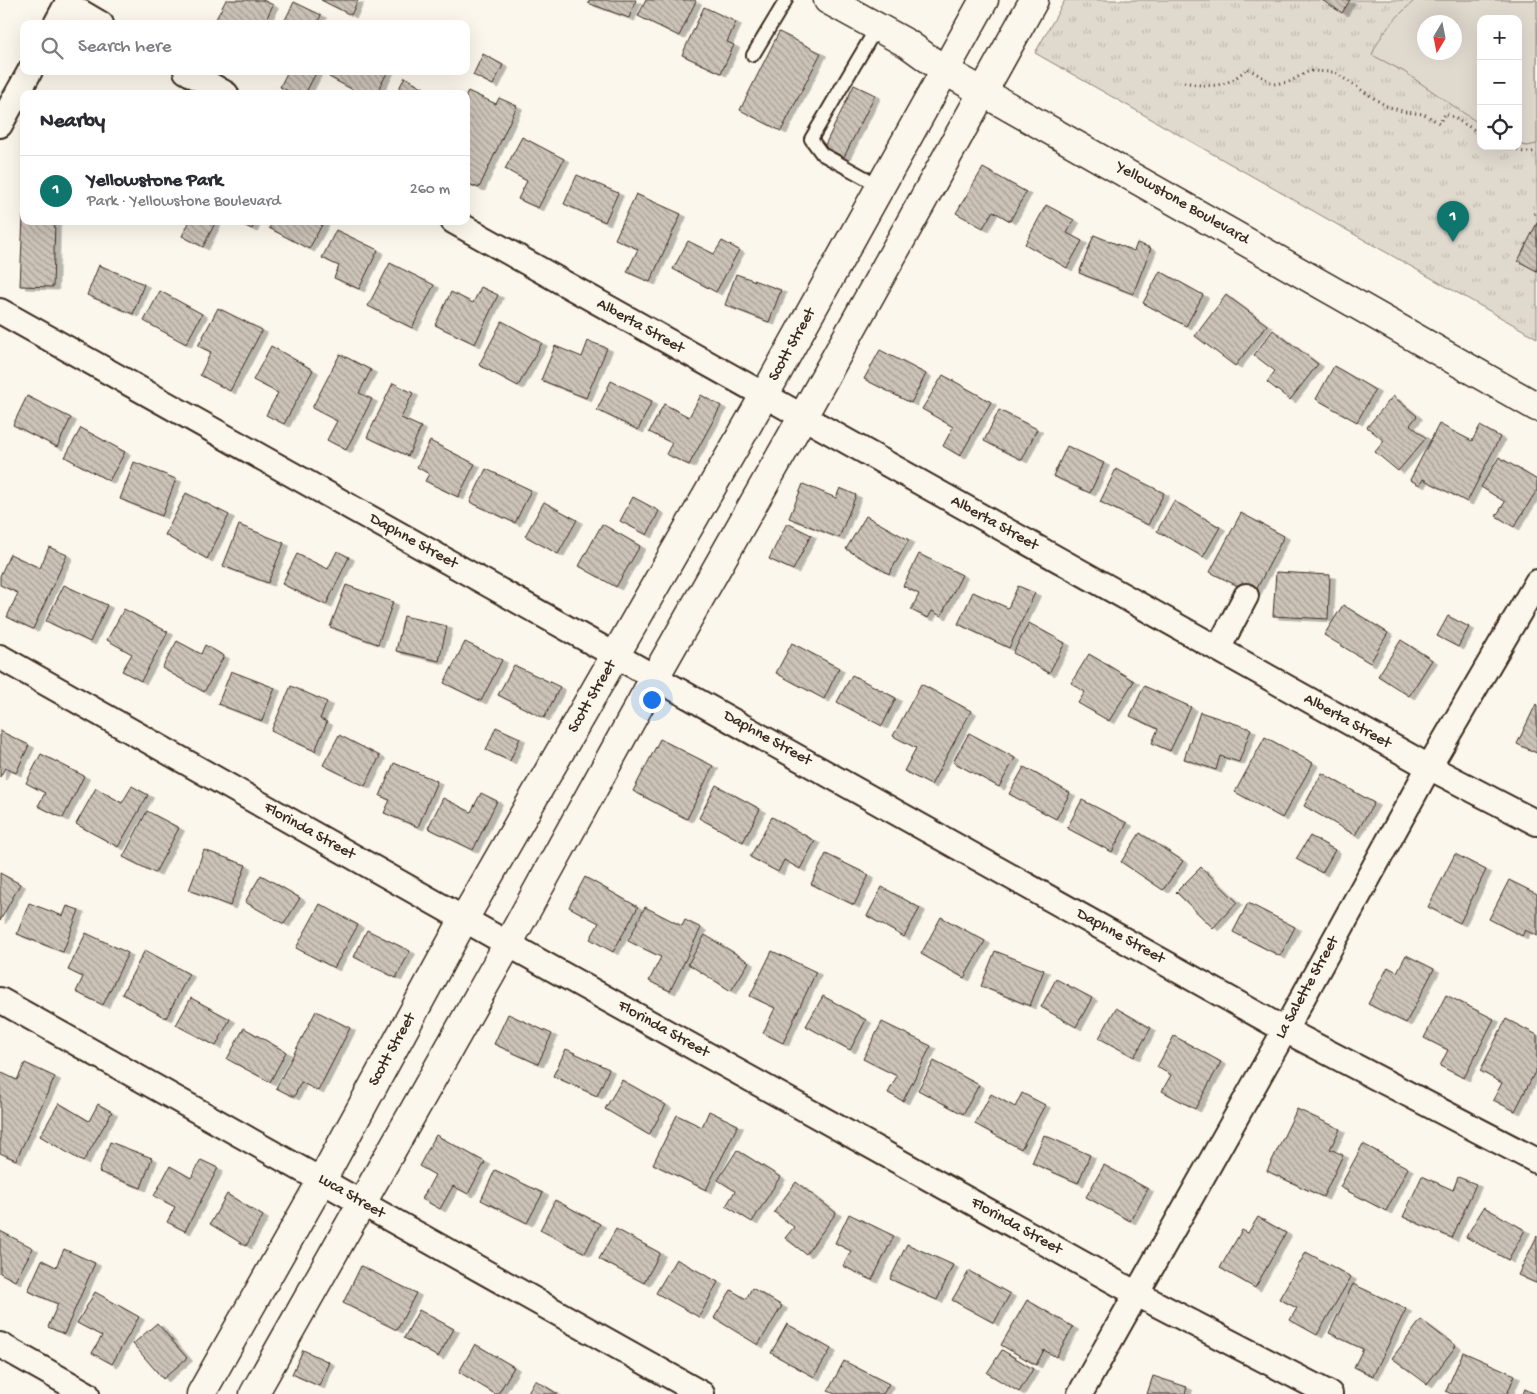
<!DOCTYPE html>
<html lang="en">
<head>
<meta charset="utf-8">
<style>
	:root { --surface:#fff; --page:#f2f2f3; --text:#2b2b33; --muted:#7c7c81; --line:#e1e1e2; --accent:#0f766e }
	body { margin:0; font-family:"Gochi Hand",sans-serif; background:var(--page); color:var(--text) }
	.controls { position:absolute; right:15px; top:15px; display:grid; overflow:hidden; border-radius:10px; box-shadow:0 5px 20px #0002 }
	.controls button { width:45px; height:45px; display:grid; place-items:center; padding:0; border:0; border-bottom:1px solid var(--line); background:var(--surface); color:var(--text); font:25px sans-serif }
	.compass { position:absolute; left:1417px; top:15px; width:45px; height:45px; border-radius:50%; background:var(--surface); box-shadow:0 5px 20px #0002; rotate:190deg }
	.you { position:absolute; left:651px; top:699px; width:18px; height:18px; margin:-12px; border:4px solid #fff; border-radius:50%; background:#1a73e8; box-shadow:0 0 0 8px #1a73e833 }
	.badge { display:grid; place-items:center; width:32px; height:32px; border-radius:50%; background:var(--accent); color:#fff; font-size:16px; font-weight:700 }
	.pin { position:absolute; translate:-50% -41px; filter:drop-shadow(0 1px 2px #0008) }
	.pin::after { content:''; position:absolute; top:26px; width:18px; height:15px; background:inherit; clip-path:polygon(0 0,100% 0,50% 100%) }
	.list { margin:0; padding:0; list-style:none }
	h2 { display:flex; justify-content:space-between; align-items:center; height:65px; margin:0; padding:0 20px; font-size:21px }
	h2 small { font-size:16px; font-weight:400; color:var(--muted) }
	.list li { display:grid; grid-template-columns:32px 1fr auto; gap:15px; align-items:center; box-sizing:border-box; height:70px; padding:0 20px; border-top:1px solid var(--line) }
	.list b { display:block; font-size:19px; white-space:nowrap }
	.list p { margin:0; font-size:16px; white-space:nowrap; color:var(--muted) }
	.list em { font-size:16px; font-style:normal; color:var(--muted) }
	.icon { flex:none; width:28px; height:28px; fill:none; stroke:currentColor; stroke-width:2; stroke-linecap:round; stroke-linejoin:round }
	.map { position:relative; flex:none; width:1537px; height:1394px; overflow:hidden }
	.search { position:absolute; background:var(--surface); box-shadow:0 5px 20px #0002; left:20px; top:20px; width:450px; height:55px; display:flex; align-items:center; gap:12px; box-sizing:border-box; padding:0 18px; border-radius:10px; color:var(--muted); font-size:19px }
	.panel { position:absolute; background:var(--surface); box-shadow:0 5px 20px #0002; left:20px; top:90px; width:450px; height:135px; border-radius:10px }
	.map>svg:first-child { display:block }
</style>
</head>
<body>
<div class="map">
<svg width="1537" height="1394" viewBox="0 0 1537 1394">
	<defs>
		<pattern id="park-tufts" width="24" height="20" patternUnits="userSpaceOnUse" patternTransform="scale(1.25)"><rect width="24" height="20" fill="#dfd9ce"/><path d="M3 7l-1-3M5 7V3M7 7l1-3M15 17l-1-3M17 17v-4M19 17l1-3" fill="none" stroke="#c0bab0"/></pattern>
		<pattern id="building-back-hatch" width="6" height="6" patternUnits="userSpaceOnUse" patternTransform="scale(1.25)"><rect width="6" height="6" fill="#ccc4b9"/><path d="M-1 5l2 2M0 0l6 6M5-1l2 2" fill="none" stroke="#a79f96"/></pattern>
		<filter id="shadow"><feDropShadow dx="5.5" dy="3" stdDeviation="0" flood-color="#0004"/></filter>
	</defs>
	<rect width="100%" height="100%" fill="#fbf7ec"/>
	<filter id="ink" filterUnits="userSpaceOnUse"><feTurbulence type="fractalNoise" baseFrequency=".02" numOctaves="2"/><feDisplacementMap in="SourceGraphic" scale="10" xChannelSelector="R" yChannelSelector="G"/><feConvolveMatrix kernelMatrix="1 2 1 2 8 2 1 2 1" color-interpolation-filters="sRGB"/></filter>
	<g filter="url(#ink)">
		<path fill="url(#park-tufts)" stroke="#8d8276" fill-rule="evenodd" d="M 1065,0 L 1537,0 L 1537,338 L 1035,53 ZM 1481,19 L 1518,19 L 1518,146 L 1481,146 ZM 1424,22 L 1454,22 L 1454,52 L 1424,52 Z"/>
		<path fill="#dfd9ce" stroke="#8d8276" fill-rule="evenodd" d="M 1415,0 L 1537,0 L 1537,144 L 1527,146 L 1518,144 L 1518,19 L 1481,19 L 1481,125 L 1403,71 L 1372,55 C 1380,33 1397,16 1415,0 ZM 1424,22 L 1454,22 L 1454,52 L 1424,52 Z"/>
		<path fill="url(#building-back-hatch)" stroke="#3b2a1e" filter="url(#shadow)" d="M 226,0 L 263,0 L 273,5 L 264,24 L 226,24 L 216,19 Z
			M 321,0 L 358,0 L 351,15 Z
			M 590,0 L 636,0 L 629,18 L 588,3 Z
			M 646,0 L 694,0 L 696,1 L 679,36 L 638,16 Z
			M 1322,0 L 1350,0 L 1342,13 Z
			M 294,2 L 321,15 L 317,24 L 283,24 Z
			M 704,7 L 736,22 L 727,42 L 734,45 L 721,73 L 682,55 Z
			M 779,32 L 821,53 L 781,131 L 740,110 Z
			M 483,54 L 503,65 L 493,85 L 473,75 Z
			M 288,71 L 317,71 L 305,94 L 295,94 L 280,87 Z
			M 332,71 L 388,71 L 376,94 L 361,94 L 329,77 Z
			M 405,77 L 434,94 L 396,94 Z
			M 854,85 L 875,95 L 844,157 L 824,147 Z
			M 468,91 L 496,104 L 499,98 L 517,106 L 479,188 L 466,183 L 466,96 Z
			M 522,137 L 564,159 L 538,208 L 518,199 L 527,181 L 505,169 Z
			M 983,168 L 1026,192 L 1010,221 L 993,211 L 983,228 L 956,213 Z
			M 577,175 L 618,193 L 605,222 L 564,204 Z
			M 636,194 L 681,214 L 650,282 L 627,272 L 638,249 L 615,239 Z
			M 1046,205 L 1074,220 L 1067,233 L 1082,241 L 1067,268 L 1025,244 Z
			M 23,216 L 24,221 L 55,221 L 53,287 L 20,286 Z
			M 190,221 L 216,221 L 203,247 L 182,236 Z
			M 235,221 L 255,221 L 252,229 Z
			M 273,221 L 324,221 L 309,249 L 269,228 Z
			M 1537,223 L 1537,271 L 1518,261 Z
			M 336,230 L 378,250 L 359,289 L 334,278 L 339,266 L 322,258 Z
			M 1094,235 L 1134,251 L 1137,243 L 1151,248 L 1133,294 L 1079,273 Z
			M 688,241 L 714,254 L 722,241 L 739,250 L 716,292 L 673,269 Z
			M 390,263 L 434,285 L 412,328 L 368,306 Z
			M 99,265 L 144,284 L 133,314 L 87,295 Z
			M 1160,271 L 1203,295 L 1186,326 L 1143,303 Z
			M 736,274 L 781,290 L 769,322 L 725,305 Z
			M 481,287 L 498,295 L 475,344 L 435,325 L 451,292 L 473,303 Z
			M 160,291 L 202,314 L 186,344 L 144,321 Z
			M 1226,295 L 1267,325 L 1235,366 L 1195,336 Z
			M 218,308 L 262,330 L 230,391 L 200,375 L 211,352 L 198,346 Z
			M 502,321 L 542,343 L 518,386 L 479,365 Z
			M 1273,330 L 1318,364 L 1290,400 L 1267,382 L 1275,371 L 1254,355 Z
			M 588,341 L 607,348 L 586,398 L 541,380 L 555,346 L 582,357 Z
			M 271,346 L 313,370 L 284,424 L 266,415 L 278,393 L 253,380 Z
			M 880,350 L 926,374 L 911,403 L 864,379 Z
			M 340,354 L 371,370 L 359,393 L 372,399 L 346,450 L 327,440 L 337,421 L 312,408 Z
			M 1334,366 L 1375,390 L 1357,422 L 1316,399 Z
			M 943,375 L 991,402 L 960,456 L 943,446 L 953,427 L 922,409 Z
			M 611,381 L 652,401 L 638,430 L 597,410 Z
			M 393,383 L 413,393 L 401,418 L 421,427 L 408,456 L 367,437 Z
			M 701,395 L 721,406 L 689,465 L 666,454 L 672,443 L 649,432 L 664,404 L 689,417 Z
			M 27,396 L 71,418 L 57,447 L 13,425 Z
			M 1393,396 L 1417,416 L 1410,425 L 1426,438 L 1398,471 L 1375,452 L 1384,441 L 1367,427 Z
			M 999,410 L 1037,429 L 1022,460 L 984,441 Z
			M 1439,424 L 1472,441 L 1480,426 L 1500,437 L 1467,502 L 1423,479 L 1420,485 L 1410,480 Z
			M 81,428 L 125,452 L 109,481 L 65,457 Z
			M 430,441 L 475,464 L 458,497 L 425,481 L 429,474 L 417,467 Z
			M 1067,446 L 1104,463 L 1090,493 L 1053,476 Z
			M 1499,457 L 1537,480 L 1537,490 L 1514,527 L 1496,516 L 1505,502 L 1481,487 Z
			M 134,462 L 176,479 L 162,516 L 120,499 Z
			M 486,469 L 531,490 L 515,523 L 470,502 Z
			M 1116,469 L 1164,493 L 1148,525 L 1100,502 Z
			M 803,484 L 836,498 L 840,488 L 856,495 L 839,538 L 789,518 Z
			M 186,493 L 229,515 L 207,559 L 165,535 Z
			M 633,497 L 659,511 L 647,535 L 620,521 Z
			M 1174,501 L 1220,527 L 1203,557 L 1157,531 Z
			M 544,502 L 577,520 L 558,554 L 525,536 Z
			M 1241,513 L 1284,536 L 1254,594 L 1210,572 Z
			M 866,516 L 909,540 L 889,574 L 846,549 Z
			M 787,523 L 811,535 L 793,570 L 769,559 Z
			M 602,524 L 640,546 L 616,587 L 579,566 Z
			M 239,525 L 284,543 L 268,583 L 223,566 Z
			M 49,547 L 67,555 L 33,629 L 7,617 L 18,593 L 0,585 L 0,576 L 10,554 L 40,568 Z
			M 337,551 L 349,557 L 326,605 L 282,584 L 297,554 L 328,569 Z
			M 919,554 L 962,575 L 941,616 L 932,611 L 928,618 L 911,610 L 919,594 L 903,586 Z
			M 1276,572 L 1330,575 L 1328,619 L 1273,616 Z
			M 64,585 L 107,605 L 90,642 L 46,621 Z
			M 346,585 L 393,602 L 378,644 L 330,627 Z
			M 1018,586 L 1035,593 L 1009,648 L 958,624 L 973,592 L 1008,608 Z
			M 1343,605 L 1388,633 L 1370,663 L 1324,635 Z
			M 124,609 L 168,632 L 141,681 L 122,671 L 132,654 L 107,640 Z
			M 404,616 L 447,626 L 439,661 L 396,651 Z
			M 1448,616 L 1469,627 L 1458,647 L 1437,636 Z
			M 1029,623 L 1065,643 L 1049,673 L 1013,653 Z
			M 1401,640 L 1432,660 L 1409,696 L 1378,676 Z
			M 177,641 L 201,654 L 205,645 L 224,656 L 204,692 L 162,668 Z
			M 465,642 L 502,660 L 481,701 L 444,683 Z
			M 792,643 L 839,668 L 824,699 L 776,673 Z
			M 1089,654 L 1134,681 L 1109,721 L 1078,703 L 1085,692 L 1071,683 Z
			M 514,665 L 560,687 L 544,718 L 498,695 Z
			M 231,671 L 275,688 L 262,721 L 218,704 Z
			M 852,675 L 896,698 L 882,726 L 837,702 Z
			M 921,684 L 971,711 L 931,785 L 904,771 L 916,748 L 893,736 Z
			M 291,686 L 327,702 L 320,719 L 327,722 L 315,751 L 271,731 Z
			M 1144,686 L 1191,707 L 1170,751 L 1152,743 L 1158,729 L 1130,716 Z
			M 1536,704 L 1537,705 L 1537,753 L 1517,744 Z
			M 1200,712 L 1251,729 L 1239,762 L 1220,756 L 1216,770 L 1184,759 Z
			M 496,727 L 520,738 L 510,761 L 486,750 Z
			M 0,731 L 29,745 L 16,773 L 5,768 L 0,777 Z
			M 969,733 L 1015,758 L 999,787 L 953,762 Z
			M 339,735 L 380,756 L 365,786 L 323,765 Z
			M 1265,737 L 1313,763 L 1282,818 L 1235,792 Z
			M 660,739 L 713,766 L 687,819 L 633,791 Z
			M 41,754 L 84,776 L 63,818 L 38,806 L 45,793 L 26,783 Z
			M 394,763 L 437,781 L 418,827 L 384,813 L 390,800 L 380,796 Z
			M 1024,767 L 1070,793 L 1056,819 L 1009,794 Z
			M 1322,773 L 1374,803 L 1355,835 L 1304,806 Z
			M 716,785 L 760,809 L 743,842 L 699,818 Z
			M 132,786 L 148,795 L 118,847 L 76,824 L 96,788 L 122,803 Z
			M 481,793 L 497,801 L 473,850 L 428,828 L 443,798 L 471,812 Z
			M 1082,800 L 1127,823 L 1112,852 L 1067,828 Z
			M 147,811 L 179,828 L 155,873 L 123,857 Z
			M 772,817 L 815,841 L 800,869 L 784,860 L 778,872 L 750,857 Z
			M 1140,833 L 1183,861 L 1163,890 L 1121,862 Z
			M 1310,836 L 1335,850 L 1322,873 L 1296,859 Z
			M 204,850 L 246,865 L 230,906 L 189,890 Z
			M 826,854 L 869,875 L 854,905 L 811,884 Z
			M 1455,854 L 1486,870 L 1460,923 L 1428,907 Z
			M 1201,867 L 1237,902 L 1213,928 L 1176,892 Z
			M 0,873 L 20,884 L 0,921 Z
			M 261,875 L 300,898 L 284,924 L 245,902 Z
			M 585,877 L 638,907 L 613,952 L 590,939 L 599,923 L 569,907 Z
			M 1509,880 L 1537,894 L 1537,936 L 1525,930 L 1522,936 L 1489,919 Z
			M 882,887 L 920,908 L 904,937 L 867,916 Z
			M 29,903 L 63,916 L 67,906 L 79,910 L 63,952 L 17,934 Z
			M 1248,903 L 1295,927 L 1280,956 L 1233,932 Z
			M 320,904 L 358,925 L 334,968 L 296,948 Z
			M 645,907 L 682,926 L 685,920 L 701,928 L 670,991 L 649,981 L 661,957 L 628,941 Z
			M 941,917 L 985,941 L 964,978 L 921,954 Z
			M 367,930 L 410,951 L 396,978 L 354,957 Z
			M 86,933 L 128,953 L 103,1005 L 76,992 L 83,977 L 68,970 Z
			M 705,935 L 749,962 L 731,991 L 688,964 Z
			M 145,950 L 189,974 L 166,1018 L 122,994 Z
			M 772,951 L 816,972 L 783,1043 L 763,1033 L 775,1008 L 750,996 Z
			M 995,951 L 1044,970 L 1030,1006 L 981,986 Z
			M 1406,955 L 1434,969 L 1406,1023 L 1368,1004 L 1388,967 L 1397,972 Z
			M 1056,979 L 1092,998 L 1076,1027 L 1041,1007 Z
			M 1446,995 L 1494,1019 L 1464,1078 L 1440,1066 L 1448,1050 L 1424,1038 Z
			M 823,996 L 866,1020 L 850,1050 L 806,1026 Z
			M 191,998 L 230,1019 L 216,1046 L 176,1025 Z
			M 1116,1008 L 1151,1028 L 1134,1057 L 1099,1038 Z
			M 316,1011 L 350,1028 L 318,1091 L 301,1082 L 294,1097 L 276,1088 Z
			M 508,1014 L 552,1034 L 538,1064 L 494,1044 Z
			M 1506,1019 L 1537,1035 L 1537,1068 L 1515,1111 L 1493,1100 L 1502,1083 L 1480,1071 Z
			M 882,1022 L 931,1046 L 903,1101 L 888,1093 L 897,1076 L 863,1059 Z
			M 244,1028 L 286,1052 L 270,1082 L 227,1059 Z
			M 1174,1036 L 1221,1062 L 1195,1109 L 1162,1091 L 1171,1075 L 1157,1067 Z
			M 566,1049 L 609,1069 L 597,1096 L 553,1076 Z
			M 934,1061 L 979,1085 L 963,1114 L 918,1090 Z
			M 25,1063 L 55,1077 L 16,1160 L 0,1153 L 0,1072 L 17,1080 Z
			M 622,1080 L 666,1105 L 649,1135 L 605,1109 Z
			M 1022,1093 L 1045,1105 L 1021,1149 L 975,1124 L 991,1094 L 1015,1107 Z
			M 59,1103 L 89,1121 L 98,1104 L 112,1112 L 83,1162 L 40,1136 Z
			M 1297,1109 L 1340,1129 L 1330,1149 L 1343,1155 L 1323,1197 L 1267,1171 Z
			M 709,1111 L 738,1125 L 706,1190 L 653,1164 L 677,1115 L 702,1127 Z
			M 436,1135 L 485,1162 L 468,1194 L 453,1186 L 440,1209 L 422,1199 L 435,1175 L 419,1166 Z
			M 1044,1135 L 1090,1155 L 1078,1183 L 1032,1163 Z
			M 110,1142 L 152,1158 L 141,1188 L 99,1172 Z
			M 1363,1144 L 1408,1168 L 1386,1211 L 1340,1187 Z
			M 737,1150 L 780,1177 L 752,1222 L 726,1206 L 735,1191 L 718,1180 Z
			M 201,1160 L 218,1168 L 185,1231 L 167,1222 L 175,1207 L 154,1196 L 170,1166 L 191,1178 Z
			M 1104,1165 L 1148,1189 L 1130,1221 L 1086,1197 Z
			M 495,1170 L 543,1193 L 527,1223 L 481,1200 Z
			M 1422,1176 L 1453,1190 L 1458,1177 L 1476,1184 L 1452,1238 L 1403,1217 Z
			M 796,1182 L 836,1213 L 806,1254 L 785,1238 L 794,1227 L 774,1212 Z
			M 227,1194 L 263,1216 L 246,1246 L 210,1224 Z
			M 555,1200 L 600,1224 L 585,1253 L 540,1230 Z
			M 1484,1207 L 1525,1230 L 1508,1260 L 1466,1237 Z
			M 849,1214 L 894,1236 L 872,1280 L 843,1266 L 851,1251 L 835,1243 Z
			M 1258,1217 L 1286,1233 L 1255,1288 L 1220,1268 L 1242,1230 L 1248,1233 Z
			M 616,1229 L 660,1253 L 644,1283 L 599,1259 Z
			M 0,1231 L 33,1248 L 15,1281 L 0,1273 Z
			M 1537,1236 L 1537,1281 L 1536,1283 L 1518,1275 Z
			M 907,1244 L 953,1265 L 937,1300 L 890,1279 Z
			M 64,1249 L 95,1263 L 64,1334 L 48,1327 L 58,1304 L 28,1291 L 42,1260 L 56,1267 Z
			M 1306,1252 L 1351,1277 L 1317,1335 L 1290,1320 L 1297,1308 L 1279,1299 Z
			M 676,1259 L 718,1282 L 699,1317 L 656,1293 Z
			M 361,1266 L 416,1293 L 397,1330 L 343,1303 Z
			M 969,1271 L 1010,1294 L 994,1323 L 952,1300 Z
			M 1353,1284 L 1406,1309 L 1373,1376 L 1354,1367 L 1363,1349 L 1329,1333 Z
			M 752,1288 L 782,1306 L 758,1345 L 714,1318 L 731,1290 L 746,1299 Z
			M 95,1292 L 139,1317 L 112,1364 L 92,1353 L 102,1336 L 77,1323 Z
			M 1027,1300 L 1073,1327 L 1056,1357 L 1044,1350 L 1036,1365 L 1001,1345 Z
			M 419,1310 L 454,1329 L 438,1357 L 404,1338 Z
			M 1421,1320 L 1456,1346 L 1427,1384 L 1392,1358 Z
			M 157,1323 L 187,1358 L 163,1379 L 133,1344 Z
			M 787,1324 L 831,1349 L 814,1377 L 771,1353 Z
			M 475,1344 L 514,1367 L 498,1394 L 495,1394 L 459,1372 Z
			M 303,1350 L 329,1362 L 319,1386 L 292,1374 Z
			M 1002,1350 L 1033,1369 L 1019,1392 L 987,1373 Z
			M 1463,1352 L 1515,1375 L 1507,1394 L 1451,1394 L 1446,1391 Z
			M 844,1361 L 889,1384 L 883,1394 L 835,1394 L 828,1391 Z
			M 1153,1376 L 1187,1387 L 1185,1394 L 1147,1394 Z
			M 535,1380 L 558,1394 L 527,1394 Z
			M 1525,1389 L 1535,1394 L 1523,1394 Z"/>
		<g fill="none" stroke-linecap="round" stroke-linejoin="round">
			<defs>
				<path id="lane" d="M 877,27 L 811,139 L 822,154 L 880,186
					M 753,55 L 786,0"/>
				<path id="street" d="M 67,4 L 101,24
					M 56,24 L 69,0
					M 186,71 L 226,94
					M 0,125 L 30,71
					M 453,221 L 1429,767 L 1537,823
					M 0,311 L 1285,1030 L 1537,1161
					M 1218,649 L 1246,596
					M 0,657 L 508,944 L 1137,1294 L 1330,1394
					M 0,1000 L 702,1394
					M 0,1345 L 87,1394
					M 1080,1394 L 1285,1030 L 1429,767 L 1537,582"/>
				<path id="secondary" d="M 828,0 L 908,44 L 944,70 L 1537,407
					M 201,1394 L 322,1180 L 464,919 L 764,396 L 984,0
					M 254,1394 L 508,944 L 655,677 L 802,418 L 1034,0"/>
			</defs>
			<use href="#lane" stroke="#3b2a1e" stroke-width="16"/>
			<use href="#street" stroke="#3b2a1e" stroke-width="28"/>
			<use href="#secondary" stroke="#3b2a1e" stroke-width="31"/>
			<path stroke="#3b2a1e" stroke-width="3" stroke-dasharray="1 4" stroke-linecap="butt" d="M 1184,82 C 1210,88 1228,88 1247,68 L 1274,84 L 1289,82 L 1309,71 L 1334,72 L 1386,106 L 1405,112 L 1424,114 L 1439,123 L 1446,113 L 1481,134
				M 1503,146 C 1513,150 1526,154 1537,151
				M 1534,214 L 1537,210"/>
			<use href="#lane" stroke="#fbf7ec" stroke-width="12"/>
			<use href="#street" stroke="#fbf7ec" stroke-width="24"/>
			<use href="#secondary" stroke="#fbf7ec" stroke-width="28"/>
		</g>
	</g>
	<g text-anchor="middle" dominant-baseline="central" stroke-width="5" stroke-linejoin="round" paint-order="stroke">
		<g font-size="16" fill="#3b2a1e" stroke="#fbf7ec">
			<text transform="translate(1182 204) rotate(30)">Yellowstone Boulevard</text>
			<text transform="translate(640 327) rotate(29)">Alberta Street</text>
			<text transform="translate(793 345) rotate(-61)">Scott Street</text>
			<text transform="translate(994 524) rotate(29)">Alberta Street</text>
			<text transform="translate(413 542) rotate(29)">Daphne Street</text>
			<text transform="translate(593 697) rotate(-60)">Scott Street</text>
			<text transform="translate(1347 722) rotate(29)">Alberta Street</text>
			<text transform="translate(767 739) rotate(29)">Daphne Street</text>
			<text transform="translate(309 832) rotate(29)">Florinda Street</text>
			<text transform="translate(1120 937) rotate(29)">Daphne Street</text>
			<text transform="translate(1308 988) rotate(-61)">La Salette Street</text>
			<text transform="translate(663 1030) rotate(29)">Florinda Street</text>
			<text transform="translate(393 1050) rotate(-61)">Scott Street</text>
			<text transform="translate(351 1197) rotate(30)">Luca Street</text>
			<text transform="translate(1016 1227) rotate(29)">Florinda Street</text>
		</g>
	</g>
</svg>
<div class="controls">
<button>+</button>
<button>−</button>
<button><svg class="icon" aria-label="locate" viewBox="0 0 24 24"><circle cx="12" cy="12" r="6"/><path d="M12 2v4M12 18v4M2 12h4M18 12h4"/></svg></button>
</div>
<svg class="compass" viewBox="-18 -18 36 36"><path d="M0-13l5 13h-10z" fill="#e53935"/><path d="M0 13l5-13h-10z" fill="#7c7c81"/></svg>
<div class="you"></div>
<div class="pin badge" style="left:1453px;top:242px">1</div>
<div class="search"><svg class="icon" aria-label="search" viewBox="0 0 24 24"><circle cx="10" cy="10" r="6"/><path d="M15 15l6 6"/></svg>Search here</div>
<section class="panel">
<h2>Nearby<small></small></h2>
<ul class="list">
<li><span class="badge">1</span><div><b>Yellowstone Park</b><p>Park · Yellowstone Boulevard</p></div><em>260 m</em></li>
</ul>
</section>
</div>
</body>
</html>
